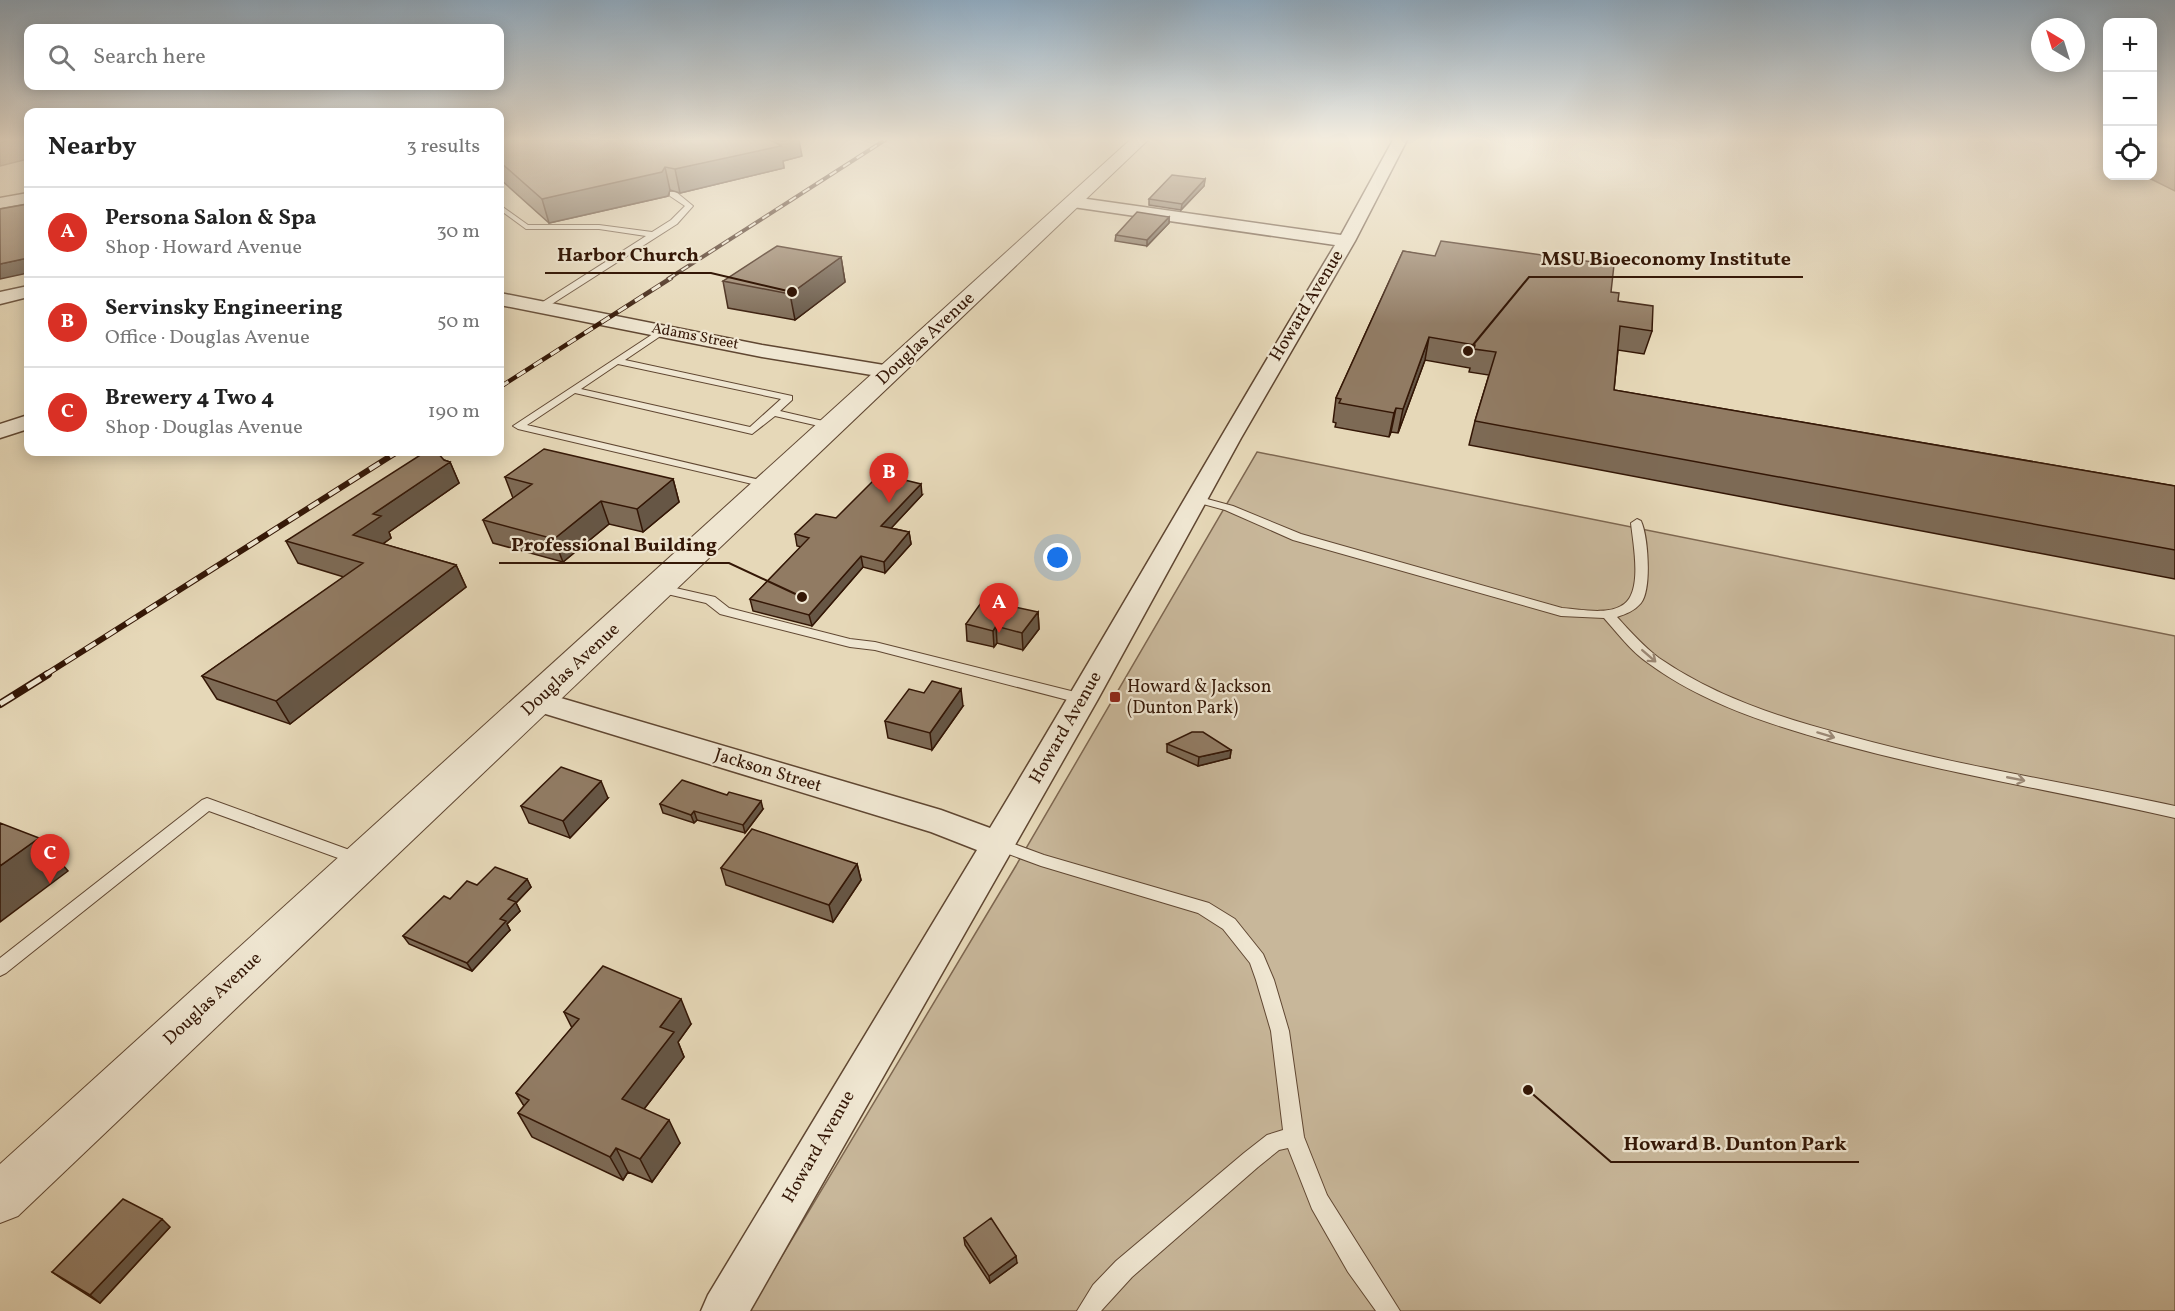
<!DOCTYPE html>
<html lang="en">
<head>
<meta charset="utf-8">
<style>
	:root { --surface:#fff; --page:#f2f2f2; --text:#222; --muted:#767676; --line:#e0e0e0; --accent:#d93025 }
	body { margin:0; font-family:Vollkorn,serif; background:var(--page); color:var(--text) }
	.controls { position:absolute; right:18px; top:18px; display:grid; overflow:hidden; border-radius:12px; box-shadow:0 3px 15px #0003 }
	.controls button { width:54px; height:54px; display:grid; place-items:center; padding:0; border:0; border-bottom:2px solid var(--line); background:var(--surface); color:var(--text); font:30px sans-serif }
	.compass { position:absolute; left:2031px; top:18px; width:54px; height:54px; border-radius:50%; background:var(--surface); box-shadow:0 3px 15px #0003; rotate:322deg }
	.you { position:absolute; left:1058px; top:558px; width:21px; height:21px; margin:-15px; border:4px solid #fff; border-radius:50%; background:#1a73e8; box-shadow:0 0 0 9px #1a73e833 }
	.badge { display:grid; place-items:center; width:39px; height:39px; border-radius:50%; background:var(--accent); color:#fff; font-size:20px; font-weight:700 }
	.pin { position:absolute; translate:-50% -50px; filter:drop-shadow(0 2px 3px #0008) }
	.pin::after { content:''; position:absolute; top:32px; width:21px; height:18px; background:inherit; clip-path:polygon(0 0,100% 0,50% 100%) }
	.list { margin:0; padding:0; list-style:none }
	h2 { display:flex; justify-content:space-between; align-items:center; height:78px; margin:0; padding:0 24px; font-size:26px }
	h2 small { font-size:20px; font-weight:400; color:var(--muted) }
	.list li { display:grid; grid-template-columns:39px 1fr auto; gap:18px; align-items:center; box-sizing:border-box; height:90px; padding:0 24px; border-top:2px solid var(--line) }
	.list b { display:block; font-size:22px; white-space:nowrap }
	.list p { margin:0; font-size:20px; white-space:nowrap; color:var(--muted) }
	.list em { font-size:20px; font-style:normal; color:var(--muted) }
	.icon { flex:none; width:33px; height:33px; fill:none; stroke:currentColor; stroke-width:2; stroke-linecap:round; stroke-linejoin:round }
	.map { position:relative; flex:none; width:2175px; height:1311px; overflow:hidden }
	.search { position:absolute; background:var(--surface); box-shadow:0 3px 15px #0003; left:24px; top:24px; width:480px; height:66px; display:flex; align-items:center; gap:15px; box-sizing:border-box; padding:0 21px; border-radius:12px; color:var(--muted); font-size:22px }
	.panel { position:absolute; background:var(--surface); box-shadow:0 3px 15px #0003; left:24px; top:108px; width:480px; height:348px; border-radius:12px }
	.map>svg:first-child { display:block }
</style>
</head>
<body>
<div class="map">
<svg width="2175" height="1311" viewBox="0 0 2175 1311">
	<rect width="100%" height="100%" fill="#e6d8b8"/>
	<filter id="stains"><feTurbulence type="fractalNoise" baseFrequency=".00333" numOctaves="4"/><feColorMatrix values="0 0 0 0 .2 0 0 0 0 .09 0 0 0 0 .02 0 0 0 .5 -.17"/></filter>
	<radialGradient id="worn" r=".72"><stop offset=".6" stop-color="#630" stop-opacity="0"/><stop offset="1" stop-color="#630" stop-opacity=".3"/></radialGradient>
	<path fill="#c8b79a" stroke="#7e6750" stroke-width="1.5" d="M 1257,452 L 2175,636 L 2175,1311 L 749,1311 L 1014,869 Z"/>
	<path fill="#a9967b" stroke="#7a634c" stroke-width="1.5" d="M 10,140 L 28,140 L 28,159 L 0,166 L 0,143 Z
		M 2153,140 L 2175,140 L 2175,191 L 2145,176 L 2152,176 Z"/>
	<g fill="none" stroke-linecap="round" stroke-linejoin="round">
		<defs>
			<path id="service" d="M 670,192 L 676,192 L 693,206 L 677,224 L 544,309 L 538,309 L 538,305 L 646,236 L 599,229 L 526,229 L 500,210 L 500,205 L 528,225 L 599,225 L 652,232 L 671,220 L 685,206 L 670,196 Z
				M 662,328 L 665,329 L 665,333 L 625,360 L 792,396 L 792,400 L 780,411 L 836,424 L 837,426 L 832,429 L 775,416 L 752,434 L 575,393 L 527,425 L 773,483 L 773,487 L 769,488 L 518,429 L 513,426 ZM 618,364 L 781,399 L 750,427 L 581,389 Z
				M 1196,496 L 1233,506 L 1301,534 L 1562,608 C 1579,609 1605,615 1621,606 C 1644,595 1633,544 1631,523 L 1637,519 L 1641,521 C 1648,536 1652,589 1641,603 C 1634,611 1626,614 1617,617 C 1630,631 1643,646 1659,658 C 1714,696 1778,717 1842,734 C 1952,765 2064,782 2175,806 L 2175,818 C 2062,792 1948,774 1836,743 C 1771,725 1704,704 1648,663 C 1631,651 1618,634 1604,618 L 1561,616 L 1293,540 L 1225,510 L 1192,501 L 1192,497 Z
				M 658,584 L 715,597 L 729,608 L 850,639 L 875,642 L 1083,694 L 1090,699 L 1083,704 L 875,650 L 850,647 L 720,614 L 706,603 L 654,591 L 652,588 L 654,585 Z
				M 207,798 L 366,856 L 368,860 L 366,864 L 360,866 L 209,811 L 6,973 L 0,976 L 0,958 L 202,800 Z
				M 998,838 L 1044,855 L 1209,903 L 1235,919 L 1263,954 L 1274,980 L 1289,1031 L 1304,1137 L 1327,1195 L 1400,1311 L 1376,1311 L 1348,1272 L 1312,1209 L 1288,1148 L 1279,1150 L 1258,1167 L 1132,1277 L 1101,1311 L 1077,1311 L 1093,1285 L 1116,1261 L 1244,1153 L 1267,1135 L 1283,1130 L 1271,1031 L 1256,980 L 1250,963 L 1223,929 L 1198,913 L 1041,866 L 992,848 L 990,844 L 992,840 Z"/>
			<path id="minor" d="M 1393,140 L 1407,140 L 1355,241 L 1241,438 L 1098,699 L 750,1311 L 701,1311 L 708,1295 L 977,850 L 931,832 L 526,708 L 522,701 L 526,694 L 537,691 L 941,810 L 990,828 C 1107,634 1219,438 1335,245 L 1073,207 L 1065,202 L 1073,197 L 1341,235 Z
				M 28,193 L 28,203 L 0,208 L 0,198 Z
				M 28,286 L 28,297 L 0,304 L 0,292 Z
				M 500,293 L 762,345 L 890,366 L 897,368 L 900,372 L 897,376 L 890,378 L 762,357 L 500,305 Z
				M 28,415 L 28,429 L 0,438 L 0,424 Z"/>
			<path id="tertiary" d="M 1130,140 L 1148,140 L 18,1216 L 0,1223 L 0,1164 Z"/>
		</defs>
		<use href="#service" stroke="#604732" stroke-width="2"/>
		<use href="#minor" stroke="#604732" stroke-width="3"/>
		<use href="#tertiary" stroke="#604732" stroke-width="2"/>
		<use href="#service" fill="#efe6d1" fill-rule="evenodd"/>
		<use href="#minor" fill="#efe6d1" fill-rule="evenodd"/>
		<use href="#tertiary" fill="#efe6d1" fill-rule="evenodd"/>
		<defs>
			<path id="rail-far3" d="M 668,279 L 885,140"/>
			<path id="rail-far2" d="M 500,387 L 671,278
				M 395,454 L 398,452"/>
			<path id="rail-far1" d="M 45,675 L 397,452"/>
			<path id="rail" d="M 0,704 L 48,674"/>
		</defs>
		<use href="#rail-far3" stroke="#341706" stroke-width="4"/>
		<use href="#rail-far2" stroke="#341706" stroke-width="4.5"/>
		<use href="#rail-far1" stroke="#341706" stroke-width="6"/>
		<use href="#rail" stroke="#341706" stroke-width="8"/>
		<use href="#rail-far3" stroke="#efe6d1" stroke-width="2" stroke-dasharray="8" stroke-linecap="butt"/>
		<use href="#rail-far2" stroke="#efe6d1" stroke-width="3" stroke-dasharray="10" stroke-linecap="butt"/>
		<use href="#rail-far1" stroke="#efe6d1" stroke-width="4" stroke-dasharray="12" stroke-linecap="butt"/>
		<use href="#rail" stroke="#efe6d1" stroke-width="5" stroke-dasharray="16" stroke-linecap="butt"/>
	</g>
	<path fill="#7d6a55" stroke="#341706" stroke-width="1.5" d="M 500,142 L 802,156 L 783,161 L 784,168 L 680,193 L 670,190 L 668,196 L 549,223 L 500,179 Z
		M 1205,179 L 1204,186 L 1181,210 L 1149,205 L 1149,199 Z
		M 1169,217 L 1169,223 L 1147,246 L 1115,241 L 1116,235 Z
		M 1403,251 L 1611,292 L 1618,301 L 1652,331 L 1644,354 L 1618,350 L 1614,390 L 2175,486 L 2175,579 L 1469,445 L 1475,421 L 1489,375 L 1469,372 L 1470,368 L 1425,360 L 1398,433 L 1391,432 L 1389,437 L 1335,427 L 1336,423 L 1333,422 L 1336,398 Z
		M 841,257 L 845,282 L 795,320 L 728,308 L 723,281 Z
		M 444,460 L 450,462 L 459,483 L 389,532 L 391,538 L 383,544 L 456,565 L 466,587 L 290,724 L 217,699 L 202,676 L 344,577 L 298,563 L 286,541 Z
		M 505,477 L 673,479 L 679,502 L 643,532 L 609,524 L 563,562 L 493,543 L 483,520 L 513,498 Z
		M 922,495 L 891,528 L 909,532 L 911,544 L 885,573 L 863,567 L 812,626 L 753,611 L 750,599 L 801,547 L 797,546 L 795,534 L 836,518 Z
		M 1038,612 L 1039,629 L 1023,650 L 997,643 L 994,647 L 967,641 L 966,624 Z
		M 963,706 L 932,750 L 888,738 L 885,721 Z
		M 1167,744 L 1231,750 L 1230,758 L 1198,766 L 1167,752 Z
		M 608,798 L 570,838 L 529,823 L 521,806 Z
		M 660,804 L 763,809 L 745,833 L 697,820 L 694,823 L 663,813 Z
		M 857,864 L 861,880 L 833,922 L 726,885 L 721,868 Z
		M 527,879 L 531,887 L 516,903 L 520,911 L 507,924 L 510,930 L 472,971 L 409,944 L 403,936 L 450,899 L 477,885 Z
		M 564,1012 L 691,1024 L 678,1042 L 684,1057 L 644,1109 L 680,1143 L 652,1182 L 628,1172 L 623,1180 L 532,1137 L 518,1113 L 524,1106 L 516,1093 L 572,1028 Z
		M 170,1227 L 100,1303 L 62,1279 L 52,1272 Z
		M 964,1238 L 1017,1263 L 990,1283 L 965,1245 Z"/>
	<path fill="#665645" stroke="#341706" stroke-width="1.5" d="M 771,140 L 799,140 L 802,156 L 783,161 L 784,168 L 680,193 L 675,169 Z
		M 665,167 L 670,190 L 668,196 L 549,223 L 542,199 Z
		M 1205,179 L 1204,186 L 1181,210 L 1182,204 Z
		M 1169,217 L 1169,223 L 1147,246 L 1147,240 Z
		M 841,257 L 845,282 L 795,320 L 790,294 Z
		M 28,258 L 28,273 L 0,279 L 0,264 Z
		M 1429,337 L 1425,360 L 1398,433 L 1403,409 Z
		M 1396,408 L 1391,432 L 1389,437 L 1394,413 Z
		M 450,462 L 459,483 L 389,532 L 391,538 L 364,557 L 353,535 L 373,514 Z
		M 673,479 L 679,502 L 643,532 L 637,509 Z
		M 921,484 L 922,495 L 883,537 L 881,526 Z
		M 601,501 L 609,524 L 563,562 L 554,539 Z
		M 909,532 L 911,544 L 885,573 L 884,562 Z
		M 861,556 L 863,567 L 812,626 L 809,615 Z
		M 456,565 L 466,587 L 290,724 L 276,701 Z
		M 1038,612 L 1039,629 L 1023,650 L 1022,633 Z
		M 996,626 L 997,643 L 994,647 L 993,631 Z
		M 961,689 L 963,706 L 932,750 L 930,733 Z
		M 1231,750 L 1230,758 L 1198,766 L 1199,757 Z
		M 601,781 L 608,798 L 570,838 L 563,821 Z
		M 761,801 L 763,809 L 745,833 L 743,825 Z
		M 694,811 L 697,820 L 694,823 L 691,815 Z
		M 39,838 L 68,871 L 0,922 L 0,866 Z
		M 857,864 L 861,880 L 833,922 L 829,905 Z
		M 527,879 L 531,887 L 516,903 L 520,911 L 507,924 L 510,930 L 472,971 L 467,963 L 500,919 L 508,899 Z
		M 681,999 L 691,1024 L 678,1042 L 684,1057 L 634,1122 L 622,1099 L 660,1027 Z
		M 669,1120 L 680,1143 L 652,1182 L 640,1159 Z
		M 616,1148 L 628,1172 L 623,1180 L 610,1157 Z
		M 162,1219 L 170,1227 L 100,1303 L 90,1295 Z
		M 1016,1256 L 1017,1263 L 990,1283 L 989,1276 Z"/>
	<path fill="#917b63" stroke="#341706" stroke-width="1.5" d="M 506,140 L 771,140 L 781,146 L 675,169 L 665,167 L 662,172 L 542,199 L 500,162 L 500,142 Z
		M 1172,175 L 1205,179 L 1182,204 L 1149,199 Z
		M 28,204 L 28,258 L 0,264 L 0,209 Z
		M 1137,212 L 1169,217 L 1147,240 L 1116,235 Z
		M 1441,241 L 1614,265 L 1611,292 L 1619,293 L 1618,301 L 1653,306 L 1652,331 L 1620,326 L 1614,390 L 2175,486 L 2175,550 L 1475,421 L 1496,352 L 1474,349 L 1475,345 L 1429,337 L 1403,409 L 1396,408 L 1394,413 L 1339,403 L 1341,399 L 1336,398 L 1403,251 L 1435,256 Z
		M 777,246 L 841,257 L 790,294 L 723,281 Z
		M 544,449 L 673,479 L 637,509 L 601,501 L 554,539 L 483,520 L 532,484 L 505,477 Z
		M 425,452 L 437,452 L 444,460 L 450,462 L 373,514 L 381,516 L 353,535 L 456,565 L 276,701 L 202,676 L 363,563 L 286,541 Z
		M 880,474 L 921,484 L 881,526 L 909,532 L 884,562 L 861,556 L 809,615 L 750,599 L 809,538 L 795,534 L 816,514 L 836,518 Z
		M 983,600 L 1038,612 L 1022,633 L 996,626 L 993,631 L 966,624 Z
		M 932,681 L 961,689 L 930,733 L 885,721 L 909,689 L 924,693 Z
		M 1192,732 L 1203,732 L 1231,750 L 1199,757 L 1167,744 Z
		M 561,767 L 601,781 L 563,821 L 521,806 Z
		M 682,780 L 727,795 L 729,792 L 761,801 L 743,825 L 694,811 L 691,815 L 660,804 Z
		M 0,823 L 39,838 L 0,866 Z
		M 752,829 L 857,864 L 829,905 L 721,868 Z
		M 495,867 L 527,879 L 508,899 L 516,902 L 500,919 L 506,921 L 467,963 L 403,936 L 444,896 L 450,899 L 467,881 L 477,885 Z
		M 603,966 L 681,999 L 660,1027 L 674,1032 L 622,1099 L 669,1120 L 640,1159 L 616,1148 L 610,1157 L 518,1113 L 529,1100 L 516,1093 L 579,1019 L 564,1012 Z
		M 123,1199 L 162,1219 L 90,1295 L 52,1272 Z
		M 991,1218 L 1016,1256 L 989,1276 L 964,1238 Z"/>
	<defs><path id="oneway-shaft" d="M-6 0H5M1.5-3L5.5 0L1.5 3" fill="none" stroke-width="1.6" stroke-linecap="round" stroke-linejoin="round" transform="scale(1.5)"/></defs>
	<g stroke="#9b8976">
		<use href="#oneway-shaft" transform="translate(1649 656) rotate(41)"/>
		<use href="#oneway-shaft" transform="translate(1826 735) rotate(17)"/>
		<use href="#oneway-shaft" transform="translate(2016 779) rotate(11)"/>
	</g>
	<linearGradient id="sky" x2="0" y2="1"><stop stop-color="#8fa8bc"/><stop offset="0.43" stop-color="#f4eddf"/><stop offset="1" stop-color="#f4eddf" stop-opacity="0"/></linearGradient>
	<rect width="2175" height="324" fill="url(#sky)"/>
	<rect fill="#8f2418" stroke="#efe6d1" stroke-width="2" x="1109" y="691" width="12" height="12" rx="3"/>
	<g text-anchor="middle" dominant-baseline="central" stroke-width="4.5" stroke-linejoin="round" paint-order="stroke">
		<g font-size="15" fill="#341706" stroke="#efe6d1">
			<text transform="translate(695 337) rotate(11)">Adams Street</text>
		</g>
		<g font-size="18" fill="#341706" stroke="#efe6d1">
			<text transform="translate(1307 306) rotate(-59)">Howard Avenue</text>
			<text transform="translate(926 339) rotate(-43)">Douglas Avenue</text>
			<text transform="translate(571 670) rotate(-43)">Douglas Avenue</text>
			<text transform="translate(1066 728) rotate(-60)">Howard Avenue</text>
			<text transform="translate(768 771) rotate(17)">Jackson Street</text>
			<text transform="translate(213 999) rotate(-43)">Douglas Avenue</text>
			<text transform="translate(819 1147) rotate(-60)">Howard Avenue</text>
		</g>
		<g font-size="18" fill="#341706" stroke="#efe6d1" text-anchor="start">
			<text x="1127" y="687">Howard &amp; Jackson<tspan x="1127" dy="21">(Dunton Park)</tspan></text>
		</g>
	</g>
	<path fill="none" stroke="#341706" stroke-width="2" d="M792 292L711 273H545M1468 351L1529 277H1803M802 597L729 563H499M1528 1090L1611 1162H1859"/>
	<g fill="#341706" stroke="#efe6d1" stroke-width="2">
		<circle cx="792" cy="292" r="6"/>
		<circle cx="1468" cy="351" r="6"/>
		<circle cx="802" cy="597" r="6"/>
		<circle cx="1528" cy="1090" r="6"/>
	</g>
	<g font-size="20" text-anchor="middle" font-weight="bold" fill="#341706" stroke="#efe6d1" stroke-width="4.5" stroke-linejoin="round" paint-order="stroke">
		<text x="628" y="261">Harbor Church</text>
		<text x="1666" y="265">MSU Bioeconomy Institute</text>
		<text x="614" y="551">Professional Building</text>
		<text x="1735" y="1150">Howard B. Dunton Park</text>
	</g>
	<rect width="100%" height="100%" filter="url(#stains)"/>
	<rect width="100%" height="100%" fill="url(#worn)"/>
</svg>
<div class="controls">
<button>+</button>
<button>−</button>
<button><svg class="icon" aria-label="locate" viewBox="0 0 24 24"><circle cx="12" cy="12" r="6"/><path d="M12 2v4M12 18v4M2 12h4M18 12h4"/></svg></button>
</div>
<svg class="compass" viewBox="-18 -18 36 36"><path d="M0-13l5 13h-10z" fill="#e53935"/><path d="M0 13l5-13h-10z" fill="#767676"/></svg>
<div class="you"></div>
<div class="pin badge" style="left:999px;top:633px">A</div>
<div class="pin badge" style="left:889px;top:503px">B</div>
<div class="pin badge" style="left:50px;top:884px">C</div>
<div class="search"><svg class="icon" aria-label="search" viewBox="0 0 24 24"><circle cx="10" cy="10" r="6"/><path d="M15 15l6 6"/></svg>Search here</div>
<section class="panel">
<h2>Nearby<small>3 results</small></h2>
<ul class="list">
<li><span class="badge">A</span><div><b>Persona Salon &amp; Spa</b><p>Shop · Howard Avenue</p></div><em>30 m</em></li>
<li><span class="badge">B</span><div><b>Servinsky Engineering</b><p>Office · Douglas Avenue</p></div><em>50 m</em></li>
<li><span class="badge">C</span><div><b>Brewery 4 Two 4</b><p>Shop · Douglas Avenue</p></div><em>190 m</em></li>
</ul>
</section>
</div>
</body>
</html>
